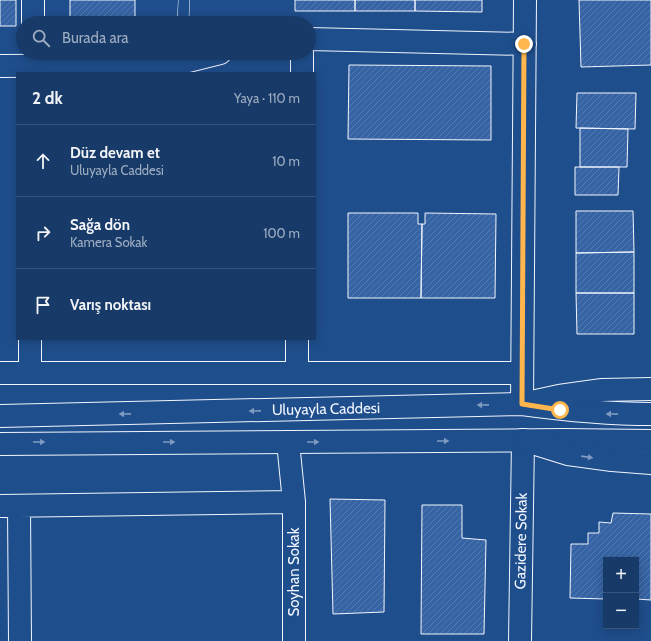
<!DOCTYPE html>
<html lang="tr">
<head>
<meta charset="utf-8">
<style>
	:root { --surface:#173a69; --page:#244571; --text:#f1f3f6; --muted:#9eadc0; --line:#36547d }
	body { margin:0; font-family:Cabin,sans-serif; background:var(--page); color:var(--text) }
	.controls { position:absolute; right:12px; bottom:12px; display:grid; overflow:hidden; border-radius:0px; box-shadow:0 2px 10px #0003 }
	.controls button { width:36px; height:36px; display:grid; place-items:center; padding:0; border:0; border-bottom:1px solid var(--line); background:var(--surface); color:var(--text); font:20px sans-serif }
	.stop { position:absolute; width:12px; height:12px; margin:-9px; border:3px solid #ffb74d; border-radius:50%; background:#fff }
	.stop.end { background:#ffb74d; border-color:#fff; box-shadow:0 1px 4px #0008 }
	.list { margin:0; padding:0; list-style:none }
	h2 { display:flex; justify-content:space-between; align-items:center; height:52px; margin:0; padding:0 16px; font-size:17px }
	h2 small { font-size:13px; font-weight:400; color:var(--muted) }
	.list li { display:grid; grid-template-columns:26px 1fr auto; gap:12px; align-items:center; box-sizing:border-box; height:72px; padding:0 16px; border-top:1px solid var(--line) }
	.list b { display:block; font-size:15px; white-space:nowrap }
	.list p { margin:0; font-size:13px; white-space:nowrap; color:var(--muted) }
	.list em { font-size:13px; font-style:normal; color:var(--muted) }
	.icon { flex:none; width:22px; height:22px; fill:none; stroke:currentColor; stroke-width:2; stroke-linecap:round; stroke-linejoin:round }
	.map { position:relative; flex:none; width:651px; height:641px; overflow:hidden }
	.search { position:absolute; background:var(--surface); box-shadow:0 2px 10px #0003; left:16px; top:16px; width:300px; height:44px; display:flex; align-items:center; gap:10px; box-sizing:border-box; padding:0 14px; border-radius:22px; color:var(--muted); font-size:15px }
	.panel { position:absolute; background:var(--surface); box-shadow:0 2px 10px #0003; left:16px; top:72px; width:300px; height:268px; border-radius:0px }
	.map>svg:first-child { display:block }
</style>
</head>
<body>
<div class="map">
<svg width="651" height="641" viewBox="0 0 651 641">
	<defs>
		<pattern id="building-hatch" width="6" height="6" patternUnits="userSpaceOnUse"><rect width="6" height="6" fill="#3563a3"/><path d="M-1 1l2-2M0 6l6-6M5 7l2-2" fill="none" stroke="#537ab1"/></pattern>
	</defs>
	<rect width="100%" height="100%" fill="#1f4e8c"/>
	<path fill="url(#building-hatch)" stroke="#f2f6ff" d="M 0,0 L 16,0 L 16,26 L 0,26 Z
		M 70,0 L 135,0 L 135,23 L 70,23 Z
		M 295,0 L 355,0 L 355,11 L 295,11 Z
		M 355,0 L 415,0 L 415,11 L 355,11 Z
		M 415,0 L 482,0 L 482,12 L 415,11 Z
		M 579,0 L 651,0 L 651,65 L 581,67 Z
		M 349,65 L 491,66 L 491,140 L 348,139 Z
		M 577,93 L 636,93 L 635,129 L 576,128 Z
		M 580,128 L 628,129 L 627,167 L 580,167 Z
		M 575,167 L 619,167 L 618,195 L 575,195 Z
		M 576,211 L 633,211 L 634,252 L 576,253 Z
		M 348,213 L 418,213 L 418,224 L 422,224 L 421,298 L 348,298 Z
		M 425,213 L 496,214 L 495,298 L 421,298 L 422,224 L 425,224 Z
		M 634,252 L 634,293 L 576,293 L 576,253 Z
		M 576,293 L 634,293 L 634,334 L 577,334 Z
		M 330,499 L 385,500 L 384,612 L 333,614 Z
		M 422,505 L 462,505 L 462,538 L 486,540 L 484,634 L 421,634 Z
		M 613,513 L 651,514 L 651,600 L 636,599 L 636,560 L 606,560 L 606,599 L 570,598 L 571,544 L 588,544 L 588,533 L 599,533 L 599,522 L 611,523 Z"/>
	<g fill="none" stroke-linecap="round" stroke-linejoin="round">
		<defs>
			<path id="service" d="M 183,23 L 184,0"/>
			<path id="minor" d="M 33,23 L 33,0
				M 309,39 L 525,44
				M 0,66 L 172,65 L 220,53
				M 302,73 L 302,53
				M 0,373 L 522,373
				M 30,373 L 30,339
				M 297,373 L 297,339
				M 522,404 L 525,0
				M 294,502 L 294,641
				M 0,506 L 294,502 L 288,442
				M 19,507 L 20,641
				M 520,641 L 523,440"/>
			<path id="secondary" d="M 0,416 L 522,404 C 566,410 607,414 651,414
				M 0,444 L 563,440 L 651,441"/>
			<path id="trunk" d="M 522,404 L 559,396 L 602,390 L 651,389
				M 523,440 L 568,454 L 612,460 L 651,463"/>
		</defs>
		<use href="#service" stroke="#f2f6ff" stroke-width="12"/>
		<use href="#minor" stroke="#f2f6ff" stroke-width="24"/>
		<use href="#secondary" stroke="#f2f6ff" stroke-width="24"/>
		<use href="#trunk" stroke="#f2f6ff" stroke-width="24"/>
		<use href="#service" stroke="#1f4e8c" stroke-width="11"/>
		<use href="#minor" stroke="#1f4e8c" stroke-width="22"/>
		<use href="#secondary" stroke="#1f4e8c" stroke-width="22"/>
		<use href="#trunk" stroke="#1f4e8c" stroke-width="22"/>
	</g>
	<defs><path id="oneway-solid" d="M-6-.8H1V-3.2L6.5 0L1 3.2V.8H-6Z"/></defs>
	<g fill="#7e9ac0">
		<use href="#oneway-solid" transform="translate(483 405) rotate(179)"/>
		<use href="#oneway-solid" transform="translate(255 411) rotate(179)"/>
		<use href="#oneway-solid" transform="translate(125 414) rotate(179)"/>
		<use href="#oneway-solid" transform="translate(612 414) rotate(-179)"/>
		<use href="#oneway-solid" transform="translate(443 441)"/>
		<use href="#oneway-solid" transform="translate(39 442)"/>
		<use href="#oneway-solid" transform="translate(169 442)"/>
		<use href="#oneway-solid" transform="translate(313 442)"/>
		<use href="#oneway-solid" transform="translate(587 457) rotate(8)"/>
	</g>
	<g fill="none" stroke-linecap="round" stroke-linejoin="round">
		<path stroke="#ffb74d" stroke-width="5" d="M 524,44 L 522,404 L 560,410"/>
	</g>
	<g text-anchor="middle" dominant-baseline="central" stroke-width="3" stroke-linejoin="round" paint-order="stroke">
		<g font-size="15" fill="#f2f6ff" stroke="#1f4e8c">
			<text transform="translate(326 409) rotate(-1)">Uluyayla Caddesi</text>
			<text transform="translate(521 541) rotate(-89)">Gazidere Sokak</text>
			<text transform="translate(294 572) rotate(-90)">Soyhan Sokak</text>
		</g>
	</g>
</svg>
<div class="controls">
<button>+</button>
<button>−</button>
</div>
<div class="stop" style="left:560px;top:410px"></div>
<div class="stop end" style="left:524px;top:44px"></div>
<div class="search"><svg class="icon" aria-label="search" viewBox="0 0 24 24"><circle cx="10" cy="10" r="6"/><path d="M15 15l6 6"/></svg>Burada ara</div>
<section class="panel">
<h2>2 dk<small>Yaya · 110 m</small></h2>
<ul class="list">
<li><svg class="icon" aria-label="ahead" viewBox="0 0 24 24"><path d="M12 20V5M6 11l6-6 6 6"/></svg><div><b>Düz devam et</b><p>Uluyayla Caddesi</p></div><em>10 m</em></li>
<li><svg class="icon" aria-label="right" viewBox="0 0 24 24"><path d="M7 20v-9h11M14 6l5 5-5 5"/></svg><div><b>Sağa dön</b><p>Kamera Sokak</p></div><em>100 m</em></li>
<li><svg class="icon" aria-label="arrive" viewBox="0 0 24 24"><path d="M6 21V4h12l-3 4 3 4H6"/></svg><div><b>Varış noktası</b></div></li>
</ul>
</section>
</div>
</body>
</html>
